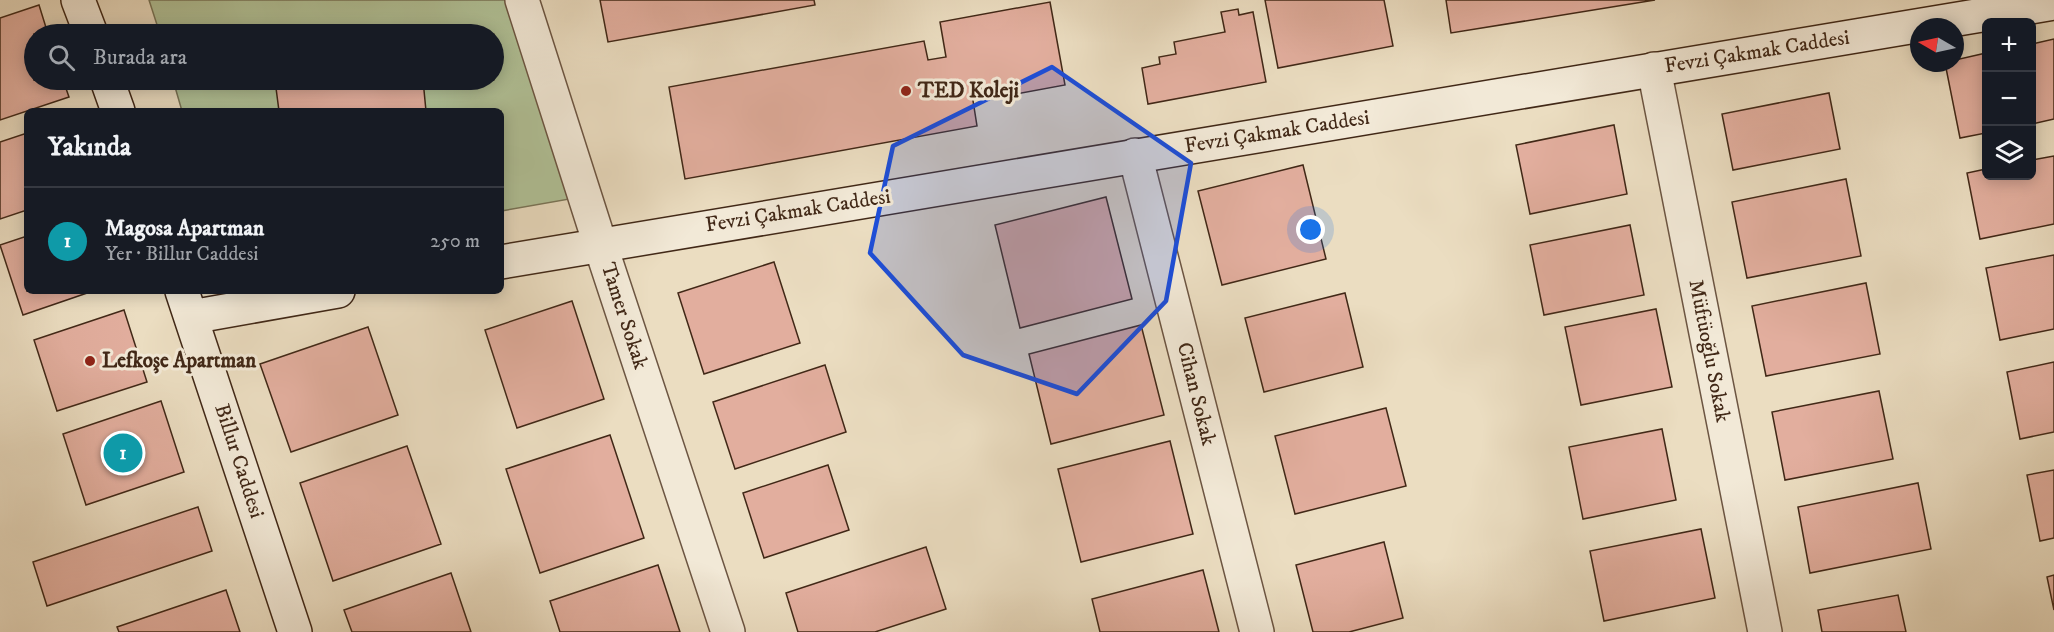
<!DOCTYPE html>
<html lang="tr">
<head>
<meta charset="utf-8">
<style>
	:root { --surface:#171b24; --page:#242831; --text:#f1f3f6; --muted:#9ea1a6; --line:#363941; --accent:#c59692 }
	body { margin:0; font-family:"IM FELL DW Pica",serif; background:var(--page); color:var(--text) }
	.controls { position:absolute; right:18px; top:18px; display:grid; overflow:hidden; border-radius:9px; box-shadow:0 3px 15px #0003 }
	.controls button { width:54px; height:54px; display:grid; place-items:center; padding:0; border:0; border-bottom:2px solid var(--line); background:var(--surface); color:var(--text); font:30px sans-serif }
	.compass { position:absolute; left:1910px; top:18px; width:54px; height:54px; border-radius:50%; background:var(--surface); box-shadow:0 3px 15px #0003; rotate:279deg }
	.you { position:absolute; left:1311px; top:230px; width:21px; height:21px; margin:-15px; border:4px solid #fff; border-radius:50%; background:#1a73e8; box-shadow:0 0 0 9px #1a73e833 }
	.badge { display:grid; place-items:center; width:39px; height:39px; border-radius:50%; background:var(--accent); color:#fff; font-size:20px; font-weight:700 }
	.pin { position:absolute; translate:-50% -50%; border:3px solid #fff; box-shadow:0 2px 6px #0006 }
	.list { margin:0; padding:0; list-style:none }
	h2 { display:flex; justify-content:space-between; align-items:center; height:78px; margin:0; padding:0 24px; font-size:26px }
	h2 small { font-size:20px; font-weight:400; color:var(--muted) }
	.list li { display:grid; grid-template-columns:39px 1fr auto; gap:18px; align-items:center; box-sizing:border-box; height:108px; padding:0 24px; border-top:2px solid var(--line) }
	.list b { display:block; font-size:22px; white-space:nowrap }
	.list p { margin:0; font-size:20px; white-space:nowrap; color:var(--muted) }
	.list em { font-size:20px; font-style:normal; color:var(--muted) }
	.icon { flex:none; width:33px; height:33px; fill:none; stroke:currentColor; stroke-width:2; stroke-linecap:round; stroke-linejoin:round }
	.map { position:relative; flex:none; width:2054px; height:632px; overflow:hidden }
	.search { position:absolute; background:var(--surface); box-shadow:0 3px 15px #0003; left:24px; top:24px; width:480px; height:66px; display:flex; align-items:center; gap:15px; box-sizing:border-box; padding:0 21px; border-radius:33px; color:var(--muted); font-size:22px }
	.panel { position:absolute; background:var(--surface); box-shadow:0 3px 15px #0003; left:24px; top:108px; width:480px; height:186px; border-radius:9px }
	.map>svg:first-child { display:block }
</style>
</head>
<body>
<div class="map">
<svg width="2054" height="632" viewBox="0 0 2054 632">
	<rect width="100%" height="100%" fill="#ebddc1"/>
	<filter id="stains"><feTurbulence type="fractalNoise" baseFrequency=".00333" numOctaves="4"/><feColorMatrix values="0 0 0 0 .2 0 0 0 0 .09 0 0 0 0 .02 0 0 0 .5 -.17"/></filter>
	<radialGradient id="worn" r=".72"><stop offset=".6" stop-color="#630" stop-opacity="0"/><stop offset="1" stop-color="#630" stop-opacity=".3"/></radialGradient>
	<path fill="#b1c298" stroke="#797558" stroke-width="1.5" d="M 149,0 L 519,0 L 581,197 L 501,211 L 501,111 L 182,111 L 173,80 L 494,80 L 494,34 L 160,34 Z"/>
	<path fill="#e2ae9e" stroke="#412817" stroke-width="1.5" d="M 600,0 L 814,0 L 815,5 L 608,42 Z
		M 1265,0 L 1384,0 L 1393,46 L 1278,68 Z
		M 1446,0 L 1655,0 L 1451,33 Z
		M 1050,2 L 1065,85 L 984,100 L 981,86 L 971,88 L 977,126 L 685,179 L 669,87 L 924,41 L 928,60 L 946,57 L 940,22 Z
		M 39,5 L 48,34 L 34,34 L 34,80 L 63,80 L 69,97 L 0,120 L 0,18 Z
		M 1238,9 L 1239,15 L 1253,12 L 1266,82 L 1148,104 L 1142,68 L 1160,64 L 1159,57 L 1176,54 L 1174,42 L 1225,32 L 1221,12 Z
		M 2054,39 L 2054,119 L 2032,124 L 2032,44 Z
		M 1986,53 L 1986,133 L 1960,138 L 1945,63 L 1955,63 L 1955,60 Z
		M 220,80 L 251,80 L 246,83 L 236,85 L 225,83 Z
		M 350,80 L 423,80 L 426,111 L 279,111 L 276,88 Z
		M 1829,93 L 1840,149 L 1733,170 L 1722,114 Z
		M 1614,125 L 1627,194 L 1530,214 L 1516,145 Z
		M 27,133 L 27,210 L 0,219 L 0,142 Z
		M 2054,156 L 2054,224 L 1980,239 L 1967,173 L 1986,169 L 1986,176 L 2032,176 L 2032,160 Z
		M 1303,165 L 1326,259 L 1222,285 L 1198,191 Z
		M 1846,179 L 1861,256 L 1747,278 L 1732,202 Z
		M 1106,197 L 1132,299 L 1020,328 L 995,225 Z
		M 1630,225 L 1644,295 L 1544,315 L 1530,245 Z
		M 27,236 L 27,291 L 93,291 L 23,315 L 0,245 Z
		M 2054,255 L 2054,329 L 2000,340 L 1986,268 Z
		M 774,262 L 800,343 L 704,374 L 678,293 Z
		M 1866,283 L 1880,354 L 1766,376 L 1752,306 Z
		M 1345,293 L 1363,367 L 1264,392 L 1245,318 Z
		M 572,301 L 604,399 L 517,428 L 485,330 Z
		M 1656,309 L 1672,387 L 1581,405 L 1565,327 Z
		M 124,310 L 147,382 L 57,411 L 34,340 Z
		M 1141,325 L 1164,415 L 1051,444 L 1029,354 Z
		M 368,327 L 398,415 L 291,452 L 260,364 Z
		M 2054,362 L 2054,432 L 2020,439 L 2007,372 Z
		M 825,365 L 846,432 L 735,469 L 713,402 Z
		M 1879,391 L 1893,459 L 1785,480 L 1772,412 Z
		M 161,401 L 184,472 L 86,505 L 63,434 Z
		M 1386,408 L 1406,486 L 1295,514 L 1275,436 Z
		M 1662,429 L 1676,500 L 1583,519 L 1569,447 Z
		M 610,435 L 644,538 L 540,573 L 506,469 Z
		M 1170,441 L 1193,534 L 1081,562 L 1058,469 Z
		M 407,446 L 441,544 L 333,581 L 300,483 Z
		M 828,465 L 849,530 L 764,558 L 743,493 Z
		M 2054,470 L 2054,538 L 2040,541 L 2027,475 Z
		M 1918,483 L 1931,549 L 1810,573 L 1798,507 Z
		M 198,507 L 212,551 L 47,606 L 33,562 Z
		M 1701,529 L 1715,598 L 1604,621 L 1590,551 Z
		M 1384,542 L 1403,618 L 1349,632 L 1313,632 L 1296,565 Z
		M 926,547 L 946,609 L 875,632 L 798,632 L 786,593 Z
		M 658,565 L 680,632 L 560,632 L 550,601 Z
		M 1203,570 L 1219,632 L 1100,632 L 1092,599 Z
		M 451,573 L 471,632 L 352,632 L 344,610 Z
		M 2054,575 L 2054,610 L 2047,577 Z
		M 226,590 L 240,632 L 119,632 L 117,627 Z
		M 1898,595 L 1906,632 L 1822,632 L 1818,610 Z"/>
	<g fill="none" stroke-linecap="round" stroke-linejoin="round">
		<defs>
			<path id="street" d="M 522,0 L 600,244 L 728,632
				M 1654,69 L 1765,632
				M 1135,155 L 1257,632"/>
			<path id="secondary" d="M 78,0 L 91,34
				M 107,80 L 118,111
				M 501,262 L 2054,3
				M 182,291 L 295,632
				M 191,317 L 338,291"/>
		</defs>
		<use href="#street" stroke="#6c5542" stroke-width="36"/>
		<use href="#secondary" stroke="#412817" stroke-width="36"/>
		<use href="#street" stroke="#f2e9d7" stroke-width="33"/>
		<use href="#secondary" stroke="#f2e9d7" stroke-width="33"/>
	</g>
	<path fill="#1d4ed8" fill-opacity="0.2" stroke="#1d4ed8" stroke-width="4.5" stroke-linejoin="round" d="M 1052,67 L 1191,163 L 1166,301 L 1077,394 L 963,355 L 870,253 L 893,146 Z"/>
	<g fill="#8f2418" stroke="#f2e9d7" stroke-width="2">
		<circle cx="906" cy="91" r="6"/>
		<circle cx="90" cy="361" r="6"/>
	</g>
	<g text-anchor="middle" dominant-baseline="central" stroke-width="6" stroke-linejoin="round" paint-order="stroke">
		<g font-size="21" fill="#412817" stroke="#f2e9d7">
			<text transform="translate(1757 52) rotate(-9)">Fevzi Çakmak Caddesi</text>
			<text transform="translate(1277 132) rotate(-9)">Fevzi Çakmak Caddesi</text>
			<text transform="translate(798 211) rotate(-9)">Fevzi Çakmak Caddesi</text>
			<text transform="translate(624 316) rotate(72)">Tamer Sokak</text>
			<text transform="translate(1709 351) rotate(79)">Müftüoğlu Sokak</text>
			<text transform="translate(1196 394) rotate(76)">Cihan Sokak</text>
			<text transform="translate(239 461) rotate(72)">Billur Caddesi</text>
		</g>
		<g font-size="21" font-weight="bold" fill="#412817" stroke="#f2e9d7" text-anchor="start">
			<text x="918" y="91">TED Koleji</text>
			<text x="102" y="361">Lefkoşe Apartman</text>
		</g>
	</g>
	<rect width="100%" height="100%" filter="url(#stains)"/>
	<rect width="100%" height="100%" fill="url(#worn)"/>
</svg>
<div class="controls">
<button>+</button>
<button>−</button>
<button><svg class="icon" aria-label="layers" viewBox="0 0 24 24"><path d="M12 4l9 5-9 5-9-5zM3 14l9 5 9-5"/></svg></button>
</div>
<svg class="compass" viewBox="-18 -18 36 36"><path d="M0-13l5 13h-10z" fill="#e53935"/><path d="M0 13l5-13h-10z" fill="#9ea1a6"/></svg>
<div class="you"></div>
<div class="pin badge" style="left:123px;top:453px;background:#0f9aa8">1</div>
<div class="search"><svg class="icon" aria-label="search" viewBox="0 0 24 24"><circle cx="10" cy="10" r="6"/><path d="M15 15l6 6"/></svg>Burada ara</div>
<section class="panel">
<h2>Yakında<small></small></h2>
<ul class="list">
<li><span class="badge" style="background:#0f9aa8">1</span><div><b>Magosa Apartman</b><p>Yer · Billur Caddesi</p></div><em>250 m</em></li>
</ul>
</section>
</div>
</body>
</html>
